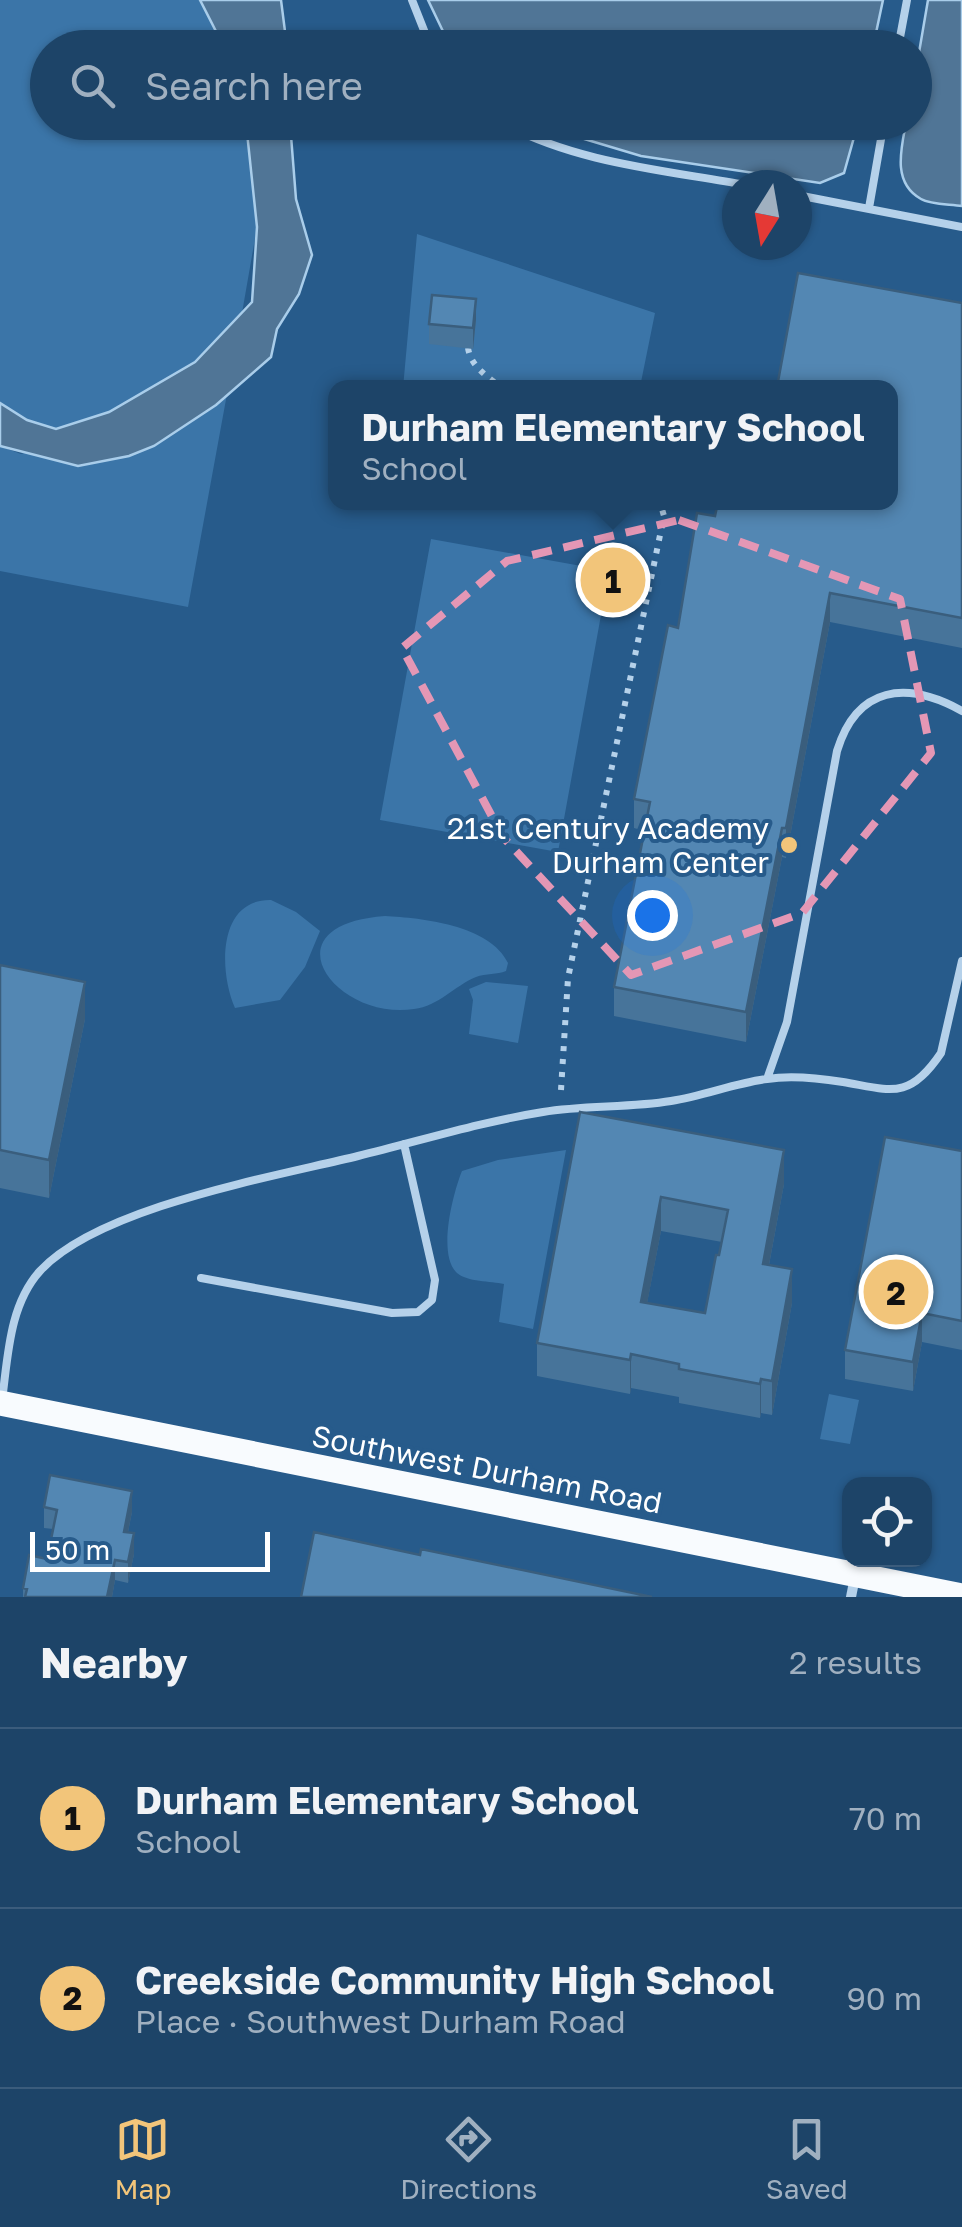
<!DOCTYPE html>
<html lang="en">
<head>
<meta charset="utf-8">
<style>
	:root { --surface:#1d4468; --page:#254b6e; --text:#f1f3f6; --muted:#a0b0c0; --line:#3b5c7c; --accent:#f2c57a }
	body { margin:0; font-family:"Golos Text",sans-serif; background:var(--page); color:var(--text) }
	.controls { position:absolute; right:30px; bottom:30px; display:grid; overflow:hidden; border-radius:20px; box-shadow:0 2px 8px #0004 }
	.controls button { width:90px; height:90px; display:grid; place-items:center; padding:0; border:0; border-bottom:2px solid var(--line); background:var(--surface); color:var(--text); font:50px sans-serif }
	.compass { position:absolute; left:722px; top:170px; width:90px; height:90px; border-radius:50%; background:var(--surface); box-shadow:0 2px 8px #0004; rotate:191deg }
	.scale { position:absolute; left:30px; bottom:25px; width:240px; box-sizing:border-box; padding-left:10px; border:5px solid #fff; border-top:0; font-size:28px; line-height:35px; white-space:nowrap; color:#fff; -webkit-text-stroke:8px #275b8b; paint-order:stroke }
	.you { position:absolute; left:652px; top:915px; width:35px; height:35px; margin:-25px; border:8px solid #fff; border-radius:50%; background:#1a73e8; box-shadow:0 0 0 15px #1a73e833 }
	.badge { display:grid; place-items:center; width:65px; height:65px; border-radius:50%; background:var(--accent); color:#111; font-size:32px; font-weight:700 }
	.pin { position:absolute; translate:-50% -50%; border:5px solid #fff; box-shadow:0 2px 10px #0006 }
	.popup { position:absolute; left:328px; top:380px; width:570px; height:130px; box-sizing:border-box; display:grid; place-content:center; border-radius:20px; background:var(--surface); filter:drop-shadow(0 2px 8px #0005); font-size:32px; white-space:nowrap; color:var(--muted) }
	.popup b { font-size:38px; color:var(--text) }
	.popup::after { content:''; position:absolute; left:50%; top:100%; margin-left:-20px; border:20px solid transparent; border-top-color:var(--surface) }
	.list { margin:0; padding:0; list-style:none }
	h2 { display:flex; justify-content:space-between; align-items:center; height:130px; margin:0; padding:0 40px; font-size:42px }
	h2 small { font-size:32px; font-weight:400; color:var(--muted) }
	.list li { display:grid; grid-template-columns:65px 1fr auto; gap:30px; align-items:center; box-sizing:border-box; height:180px; padding:0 40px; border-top:2px solid var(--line) }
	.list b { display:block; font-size:38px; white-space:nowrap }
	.list p { margin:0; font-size:32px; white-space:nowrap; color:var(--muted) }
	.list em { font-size:32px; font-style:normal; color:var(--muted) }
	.icon { flex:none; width:55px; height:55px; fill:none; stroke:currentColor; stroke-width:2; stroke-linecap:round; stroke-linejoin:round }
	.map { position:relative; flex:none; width:962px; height:1597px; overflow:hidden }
	.search { position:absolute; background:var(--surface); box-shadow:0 2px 8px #0004; left:30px; right:30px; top:30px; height:110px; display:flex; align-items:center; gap:25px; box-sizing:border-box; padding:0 35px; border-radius:55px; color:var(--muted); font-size:38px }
	.sheet { height:490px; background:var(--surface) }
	nav { display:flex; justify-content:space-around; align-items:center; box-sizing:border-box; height:140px; border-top:2px solid var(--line); background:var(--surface); font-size:28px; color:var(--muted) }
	nav a { display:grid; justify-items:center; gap:5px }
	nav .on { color:var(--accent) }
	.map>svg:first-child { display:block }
</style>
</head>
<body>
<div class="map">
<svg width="962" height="1597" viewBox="0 0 962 1597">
	<rect width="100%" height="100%" fill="#275b8b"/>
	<path fill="#3b75a8" d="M 0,0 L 200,0 L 224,47 L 48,48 L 48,122 L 246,123 L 257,227 L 242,313 L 195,362 L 109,412 L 56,429 L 27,420 L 0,403 Z
		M 417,234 L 655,313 L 640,387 L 403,388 Z
		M 227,394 L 188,607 L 0,571 L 0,446 L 21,454 L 216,405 Z
		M 431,539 L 609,571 L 558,852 L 380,820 Z
		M 271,900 L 296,912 L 320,931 L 305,967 L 280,1000 L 235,1008 C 219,972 217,899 271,900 Z
		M 385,916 C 422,918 490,925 508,963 L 506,971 C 497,975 486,973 476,977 C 454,986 439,1006 414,1009 C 335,1021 264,925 385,916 Z
		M 486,982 L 528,986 L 518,1043 L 469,1034 L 473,1000 L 469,989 Z
		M 566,1150 L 533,1329 L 499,1322 L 504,1284 C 491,1281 467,1282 457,1273 C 437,1255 453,1193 462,1171 L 498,1160 Z
		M 829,1394 L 859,1400 L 850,1444 L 820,1439 Z"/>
	<path fill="#507596" stroke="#a9cdea" stroke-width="2.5" d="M 200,0 L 281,0 L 287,47 L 224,47 Z
		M 428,0 L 883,0 L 873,47 L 451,48 Z
		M 928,0 L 962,0 L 962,206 C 950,204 931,205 921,199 C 892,183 901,149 906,123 L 914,122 L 915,76 Z
		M 246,123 L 290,123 L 296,199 L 312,255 L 299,294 L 277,329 L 271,357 L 216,405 L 154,446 L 129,456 L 78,466 L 0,446 L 0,403 L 27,420 L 56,429 L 109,412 L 195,362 L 252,302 L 257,227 Z
		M 531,123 L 858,123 L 844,173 L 820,183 L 641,156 Z"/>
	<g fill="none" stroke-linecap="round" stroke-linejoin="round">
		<path stroke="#b5d1ea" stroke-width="6" stroke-dasharray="5 8" stroke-linecap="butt" d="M 468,348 C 471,367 488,377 502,388
			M 561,1090 L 568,978 L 664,516 L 660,502"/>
		<path stroke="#b5d1ea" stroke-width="8" d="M 412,0 L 431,48
			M 898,48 L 907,0
			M 501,122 C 575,163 664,170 746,185
			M 797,195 L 962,227
			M 869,208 L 884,122
			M 767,1079 L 787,1022 L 837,751 C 857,686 906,680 962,711
			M 201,1278 L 392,1313 L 418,1312 L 432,1300 L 435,1280 L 404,1144
			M 2,1400 C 8,1357 9,1305 40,1271 C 99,1207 273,1177 358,1156 C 420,1141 480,1122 543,1112 C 585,1105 629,1108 671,1101 C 704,1096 735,1083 767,1079 C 792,1075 818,1078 843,1082 C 890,1090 909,1101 941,1053 L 962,961"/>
		<path stroke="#b5d1ea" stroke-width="10" d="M 851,1597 L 855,1577"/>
		<path stroke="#f8fbfe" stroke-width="25" d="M 0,1403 L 962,1596"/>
	</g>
	<path fill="#47749a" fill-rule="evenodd" d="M 962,303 L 962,648 L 830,622 L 786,858 L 782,857 L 746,1042 L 614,1016 L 614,987 L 645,831 L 634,828 L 634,799 L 678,628 L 715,516 L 890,502 Z
		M 476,320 L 473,349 L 429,344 L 429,324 Z
		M 0,965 L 85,1019 L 49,1198 L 0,1188 Z
		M 580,1112 L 784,1184 L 769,1265 L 792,1303 L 772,1415 L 761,1413 L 760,1418 L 679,1403 L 679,1397 L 631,1388 L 630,1394 L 537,1376 L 537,1343 ZM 661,1231 L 722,1242 L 705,1313 L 647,1303 Z
		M 962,1151 L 962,1350 L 922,1342 L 913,1391 L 845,1379 L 845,1350 Z
		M 44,1507 L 132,1512 L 128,1532 L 134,1554 L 128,1583 L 115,1580 L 112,1597 L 23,1597 L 23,1588 L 47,1559 L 53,1529 L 44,1528 Z"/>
	<path fill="#3a5e7d" d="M 476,299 L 476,320 L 473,349 L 473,328 Z
		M 830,593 L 830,622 L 786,858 L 786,828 Z
		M 782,828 L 782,857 L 746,1042 L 746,1012 Z
		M 85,982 L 85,1019 L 49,1198 L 49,1160 Z
		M 784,1150 L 784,1184 L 763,1297 L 763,1264 Z
		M 661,1197 L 661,1231 L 641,1335 L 641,1302 Z
		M 792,1269 L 792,1303 L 772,1415 L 772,1381 Z
		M 922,1313 L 922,1342 L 913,1391 L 913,1362 Z
		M 631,1354 L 631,1388 L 630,1394 L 630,1360 Z
		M 761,1379 L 761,1413 L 760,1418 L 760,1384 Z
		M 132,1491 L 132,1512 L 124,1552 L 124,1532 Z
		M 134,1533 L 134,1554 L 128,1583 L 128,1562 Z
		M 115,1560 L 115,1580 L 112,1597 L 107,1597 Z"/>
	<path fill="#5387b3" stroke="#3a5e7d" stroke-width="2.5" fill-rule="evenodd" d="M 798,273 L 962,303 L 962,618 L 830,593 L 786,828 L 782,828 L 746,1012 L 614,987 L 650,802 L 634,799 L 668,625 L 678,628 L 697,513 L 715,516 L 718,502 L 890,502 L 890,388 L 758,388 L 759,384 L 777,387 Z
		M 432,295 L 476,299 L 473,328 L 429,324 Z
		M 0,965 L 85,982 L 49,1160 L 0,1150 Z
		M 580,1112 L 784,1150 L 763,1264 L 792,1269 L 772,1381 L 761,1379 L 760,1384 L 679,1369 L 679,1364 L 631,1354 L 630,1360 L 537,1343 ZM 661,1197 L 728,1210 L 719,1255 L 716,1255 L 705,1313 L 641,1302 Z
		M 885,1137 L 962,1151 L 962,1321 L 922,1313 L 913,1362 L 845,1350 Z
		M 50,1475 L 132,1491 L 124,1532 L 134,1533 L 128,1562 L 115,1560 L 107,1597 L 25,1597 L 27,1589 L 23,1588 L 29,1555 L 47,1559 L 57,1510 L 44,1507 Z
		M 314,1532 L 420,1555 L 421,1549 L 652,1597 L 301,1597 Z"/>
	<path fill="none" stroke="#e497b5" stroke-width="8" stroke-dasharray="20 12" stroke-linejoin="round" d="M 679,520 L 900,599 L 931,753 L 802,913 L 631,975 L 503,837 L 402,648 L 507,561 Z"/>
	<circle fill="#f2c57a" stroke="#275b8b" stroke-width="4" cx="789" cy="845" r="10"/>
	<g text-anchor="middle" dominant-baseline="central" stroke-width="8" stroke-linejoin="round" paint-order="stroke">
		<g font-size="30" fill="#fff" stroke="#275b8b" text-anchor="end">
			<text x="769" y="828">21st Century Academy<tspan x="769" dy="34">Durham Center</tspan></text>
		</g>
		<g font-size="30" fill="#fff" stroke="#275b8b">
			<text transform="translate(487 1469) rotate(11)">Southwest Durham Road</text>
		</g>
	</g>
</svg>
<div class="controls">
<button><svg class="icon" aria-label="locate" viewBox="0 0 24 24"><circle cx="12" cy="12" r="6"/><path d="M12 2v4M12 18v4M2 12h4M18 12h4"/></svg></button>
</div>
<svg class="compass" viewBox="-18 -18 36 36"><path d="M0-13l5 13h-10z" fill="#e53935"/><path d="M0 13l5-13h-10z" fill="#a0b0c0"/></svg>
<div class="scale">50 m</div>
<div class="you"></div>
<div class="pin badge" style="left:613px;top:580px">1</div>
<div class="popup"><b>Durham Elementary School</b>School</div>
<div class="pin badge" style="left:896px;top:1292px">2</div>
<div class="search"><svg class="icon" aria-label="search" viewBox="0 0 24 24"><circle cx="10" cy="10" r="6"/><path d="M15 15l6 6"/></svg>Search here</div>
</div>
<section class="sheet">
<h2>Nearby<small>2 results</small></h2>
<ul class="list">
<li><span class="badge">1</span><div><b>Durham Elementary School</b><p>School</p></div><em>70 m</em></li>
<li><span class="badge">2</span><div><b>Creekside Community High School</b><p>Place · Southwest Durham Road</p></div><em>90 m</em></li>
</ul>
</section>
<nav>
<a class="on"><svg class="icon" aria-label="map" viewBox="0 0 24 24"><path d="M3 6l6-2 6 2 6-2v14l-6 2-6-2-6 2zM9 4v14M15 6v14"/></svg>Map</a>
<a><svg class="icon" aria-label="directions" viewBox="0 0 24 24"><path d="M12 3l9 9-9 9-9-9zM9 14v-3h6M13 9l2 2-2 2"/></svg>Directions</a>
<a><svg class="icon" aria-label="saved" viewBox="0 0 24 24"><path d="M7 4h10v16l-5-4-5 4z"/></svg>Saved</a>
</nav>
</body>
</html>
